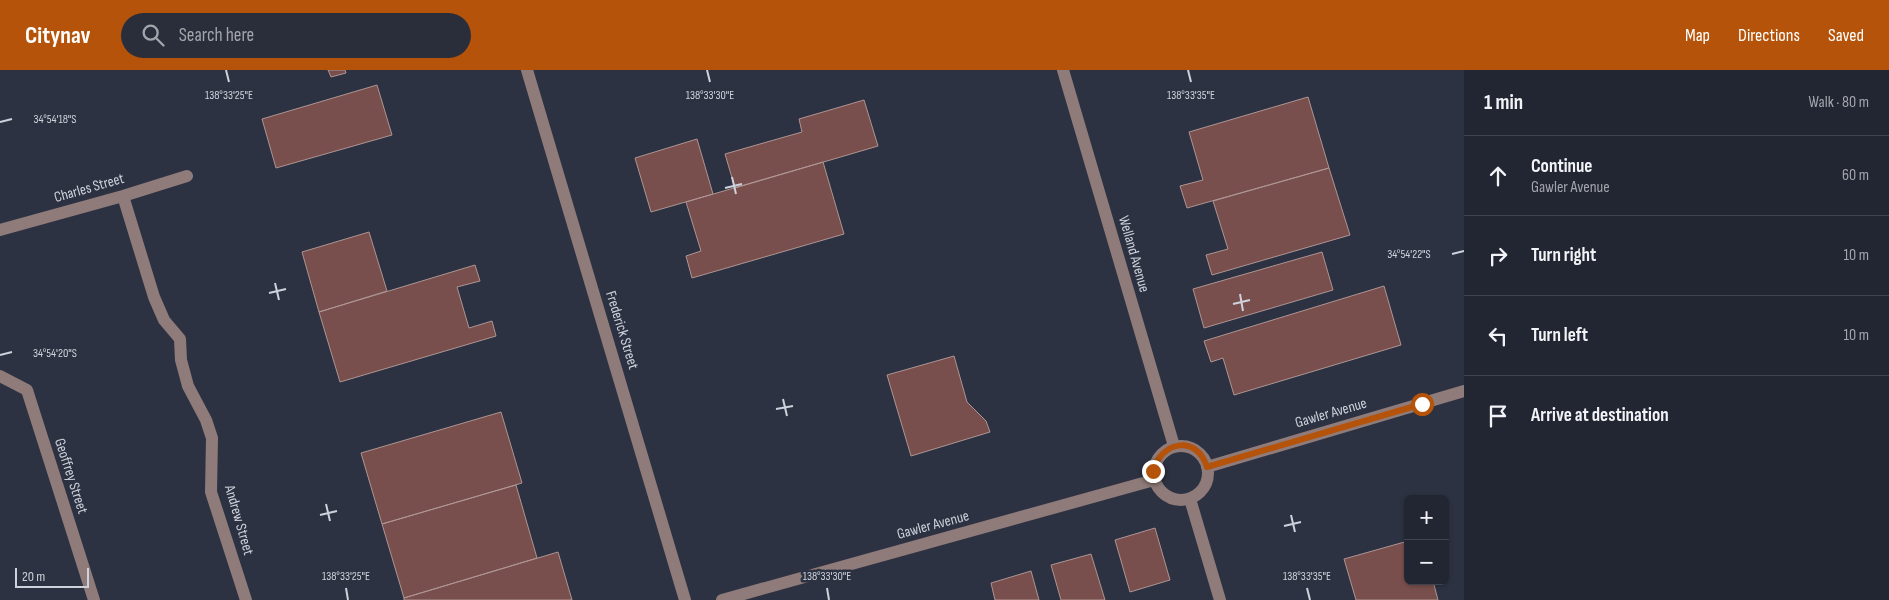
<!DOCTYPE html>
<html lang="en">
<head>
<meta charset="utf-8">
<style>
	:root { --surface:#222632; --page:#2a2e3a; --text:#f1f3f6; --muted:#a2a5ac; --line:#3f434d; --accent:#b45309 }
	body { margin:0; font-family:"Sofia Sans Condensed",sans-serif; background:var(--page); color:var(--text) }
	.controls { position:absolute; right:15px; bottom:15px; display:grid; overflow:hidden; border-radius:8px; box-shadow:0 1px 4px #0004 }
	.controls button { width:45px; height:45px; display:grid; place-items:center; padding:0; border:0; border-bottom:1px solid var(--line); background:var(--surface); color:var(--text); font:25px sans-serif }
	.scale { position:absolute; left:15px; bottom:12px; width:74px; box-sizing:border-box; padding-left:5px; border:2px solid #ced2dc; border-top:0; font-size:14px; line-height:18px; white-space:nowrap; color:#ced2dc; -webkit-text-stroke:4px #2d3242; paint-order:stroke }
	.stop { position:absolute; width:15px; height:15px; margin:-11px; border:4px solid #b45309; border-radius:50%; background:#fff }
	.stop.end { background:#b45309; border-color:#fff; box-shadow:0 1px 5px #0008 }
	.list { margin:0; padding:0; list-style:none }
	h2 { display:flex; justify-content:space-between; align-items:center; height:65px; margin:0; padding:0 20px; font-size:21px }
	h2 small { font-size:16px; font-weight:400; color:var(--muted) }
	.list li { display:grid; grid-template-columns:32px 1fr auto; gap:15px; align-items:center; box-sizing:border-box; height:80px; padding:0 20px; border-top:1px solid var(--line) }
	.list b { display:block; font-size:19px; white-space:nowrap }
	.list p { margin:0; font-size:16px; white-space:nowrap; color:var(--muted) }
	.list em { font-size:16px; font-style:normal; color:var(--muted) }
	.icon { flex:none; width:28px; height:28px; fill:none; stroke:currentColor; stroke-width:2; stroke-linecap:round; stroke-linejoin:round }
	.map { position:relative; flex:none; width:1464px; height:530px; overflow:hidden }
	header { display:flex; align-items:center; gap:30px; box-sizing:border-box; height:70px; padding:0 25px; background:var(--accent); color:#fff }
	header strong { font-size:24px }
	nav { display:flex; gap:28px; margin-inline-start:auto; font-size:18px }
	.search { width:350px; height:45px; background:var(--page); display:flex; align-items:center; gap:12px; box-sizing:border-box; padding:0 18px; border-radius:28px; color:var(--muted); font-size:19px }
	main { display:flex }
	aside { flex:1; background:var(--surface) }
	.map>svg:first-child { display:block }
</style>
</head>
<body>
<header>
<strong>Citynav</strong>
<div class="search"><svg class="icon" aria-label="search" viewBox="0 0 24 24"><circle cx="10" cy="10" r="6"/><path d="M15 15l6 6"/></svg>Search here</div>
<nav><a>Map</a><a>Directions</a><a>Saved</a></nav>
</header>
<main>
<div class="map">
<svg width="1464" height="530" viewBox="0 0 1464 530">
	<rect width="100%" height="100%" fill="#2d3242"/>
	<path fill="#784f4d" stroke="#ae9593" d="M 328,0 L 345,0 L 346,3 L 331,7 Z
		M 377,15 L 392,65 L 276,98 L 262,49 Z
		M 1308,27 L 1329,98 L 1187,138 L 1180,116 L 1203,110 L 1189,62 Z
		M 864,30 L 878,76 L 735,118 L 725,84 L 802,62 L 799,49 Z
		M 697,69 L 713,124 L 651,142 L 635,88 Z
		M 823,92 L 844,164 L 692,208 L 686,186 L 701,181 L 686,132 Z
		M 1329,98 L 1350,165 L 1212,205 L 1206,185 L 1228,179 L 1213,131 Z
		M 369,162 L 387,221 L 319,242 L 302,182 Z
		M 1322,182 L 1333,220 L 1204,258 L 1193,219 Z
		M 475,195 L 480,211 L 457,217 L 469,258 L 492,251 L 496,266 L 340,312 L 319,242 Z
		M 1384,216 L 1401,275 L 1234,325 L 1223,288 L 1211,292 L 1204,271 Z
		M 954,286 L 967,332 L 986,351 L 990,362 L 911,386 L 887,305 Z
		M 501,342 L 522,413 L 382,454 L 361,383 Z
		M 516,415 L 537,488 L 404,528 L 382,454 Z
		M 1155,458 L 1170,510 L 1130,522 L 1115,470 Z
		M 1408,471 L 1408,511 L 1433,511 L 1438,530 L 1356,530 L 1344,489 Z
		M 558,482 L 572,530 L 404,530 L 404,528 Z
		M 1091,484 L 1105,530 L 1061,530 L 1051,495 Z
		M 1031,501 L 1039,530 L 995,530 L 991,513 Z"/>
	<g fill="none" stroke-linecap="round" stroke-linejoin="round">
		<path stroke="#8f7b79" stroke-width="12" d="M 527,0 L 685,530
			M 1063,0 L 1174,376
			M 123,126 L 154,227 L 164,250 L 180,269 L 181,290 L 188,316 L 206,350 L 212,368 L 211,422 L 246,530
			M 0,160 L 123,126 L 187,106
			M 0,306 L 27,320 L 94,530
			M1154 403a27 27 0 1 1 54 0a27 27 0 1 1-54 0Z
			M 1207,397 L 1464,321
			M 1190,429 L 1220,530
			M 722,530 L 1154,410"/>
	</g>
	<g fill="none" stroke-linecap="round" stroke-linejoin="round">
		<path stroke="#b45309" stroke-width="6" d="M 1153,401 C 1162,370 1197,365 1207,397 L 1422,334"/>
	</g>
	<path fill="none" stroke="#ced2dc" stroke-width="2" d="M 226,0 L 229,12M 707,0 L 710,12M 1188,0 L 1191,12M 0,52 L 12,49M 732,107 L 736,124M 725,118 L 742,114M 1452,184 L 1464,181M 275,213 L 279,230M 269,223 L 286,219M 1240,224 L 1243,241M 1233,234 L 1250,230M 0,285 L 12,282M 783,329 L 787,346M 776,339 L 793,336M 326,434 L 330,451M 320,445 L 337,441M 1291,445 L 1295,462M 1284,456 L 1301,452M 346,518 L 348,530M 827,518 L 829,530M 1307,518 L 1310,530"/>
	<g text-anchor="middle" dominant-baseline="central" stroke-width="5" stroke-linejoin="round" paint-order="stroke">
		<g font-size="15" fill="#ced2dc" stroke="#2d3242">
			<text transform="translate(89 118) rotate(-16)">Charles Street</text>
			<text transform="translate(1134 184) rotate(74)">Welland Avenue</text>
			<text transform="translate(622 260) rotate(73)">Frederick Street</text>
			<text transform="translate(1331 343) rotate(-16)">Gawler Avenue</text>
			<text transform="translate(71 406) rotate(72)">Geoffrey Street</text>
			<text transform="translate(239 450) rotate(74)">Andrew Street</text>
			<text transform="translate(933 455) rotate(-15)">Gawler Avenue</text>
		</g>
	</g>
	<g font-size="12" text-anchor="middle" fill="#ced2dc" stroke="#2d3242" stroke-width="5" stroke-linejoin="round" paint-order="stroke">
		<text x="229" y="29">138°33'25"E</text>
		<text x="710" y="29">138°33'30"E</text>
		<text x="1191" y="29">138°33'35"E</text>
		<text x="55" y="53">34°54'18"S</text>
		<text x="1409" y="188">34°54'22"S</text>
		<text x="55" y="287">34°54'20"S</text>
		<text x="346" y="510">138°33'25"E</text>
		<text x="827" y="510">138°33'30"E</text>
		<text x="1307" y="510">138°33'35"E</text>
	</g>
</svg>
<div class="controls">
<button>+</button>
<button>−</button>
</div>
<div class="scale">20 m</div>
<div class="stop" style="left:1422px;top:334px"></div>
<div class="stop end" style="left:1153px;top:401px"></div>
</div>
<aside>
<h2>1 min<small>Walk · 80 m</small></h2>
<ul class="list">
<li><svg class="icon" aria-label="ahead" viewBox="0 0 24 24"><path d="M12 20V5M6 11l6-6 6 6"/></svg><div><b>Continue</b><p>Gawler Avenue</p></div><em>60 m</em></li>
<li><svg class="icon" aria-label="right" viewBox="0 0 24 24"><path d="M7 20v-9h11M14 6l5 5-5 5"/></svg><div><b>Turn right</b></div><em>10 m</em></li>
<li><svg class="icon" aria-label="left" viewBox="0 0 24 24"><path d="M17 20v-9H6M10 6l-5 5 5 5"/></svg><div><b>Turn left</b></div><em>10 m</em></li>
<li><svg class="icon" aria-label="arrive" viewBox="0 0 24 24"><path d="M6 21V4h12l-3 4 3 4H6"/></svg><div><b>Arrive at destination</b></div></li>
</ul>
</aside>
</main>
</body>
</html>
